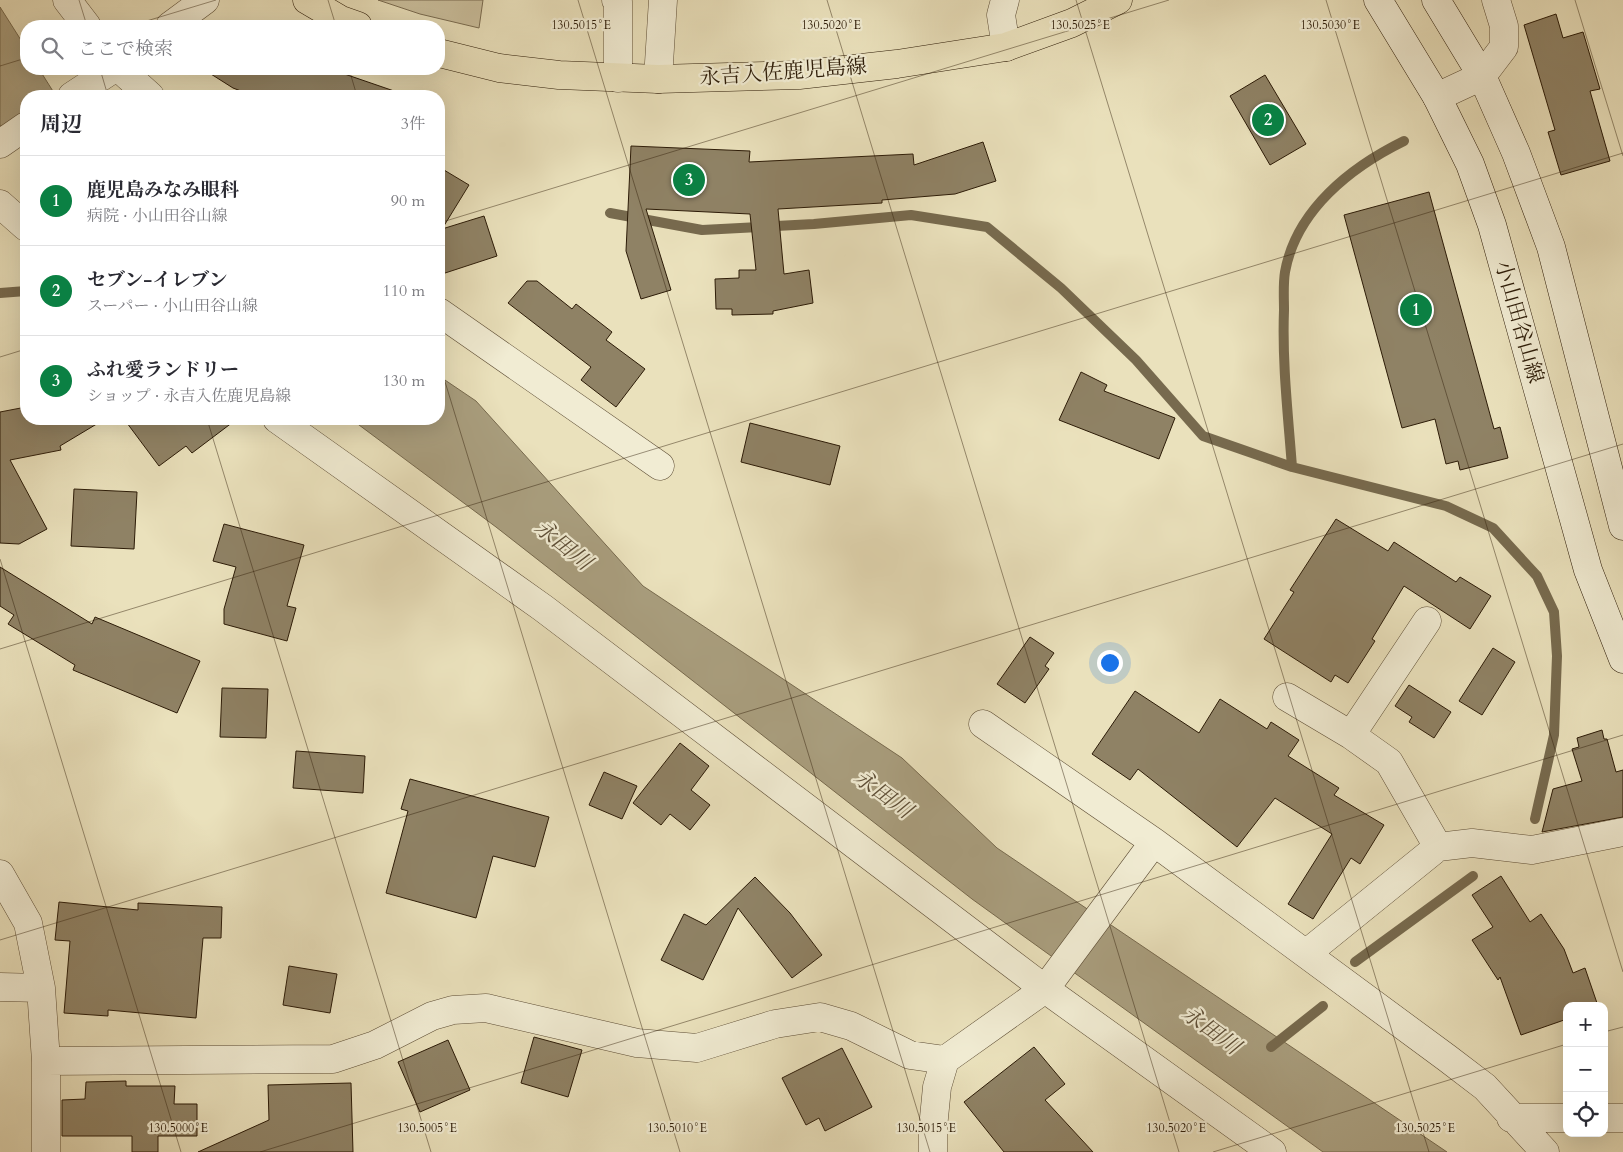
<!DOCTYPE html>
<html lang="ja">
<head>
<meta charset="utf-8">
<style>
	:root { --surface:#fff; --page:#f7f7f7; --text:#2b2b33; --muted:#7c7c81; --line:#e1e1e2; --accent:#0b8043 }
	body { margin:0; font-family:Cardo,"Noto Serif JP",serif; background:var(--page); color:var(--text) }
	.controls { position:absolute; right:15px; bottom:15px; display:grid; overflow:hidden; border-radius:10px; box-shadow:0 5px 20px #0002 }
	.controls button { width:45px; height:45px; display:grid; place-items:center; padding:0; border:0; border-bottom:1px solid var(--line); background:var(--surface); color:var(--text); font:25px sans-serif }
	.you { position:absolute; left:1109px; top:662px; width:18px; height:18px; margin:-12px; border:4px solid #fff; border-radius:50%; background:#1a73e8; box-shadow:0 0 0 8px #1a73e833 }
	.badge { display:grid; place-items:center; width:32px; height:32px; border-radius:50%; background:var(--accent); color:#fff; font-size:16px; font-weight:700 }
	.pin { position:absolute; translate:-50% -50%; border:2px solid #fff; box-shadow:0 1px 5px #0006 }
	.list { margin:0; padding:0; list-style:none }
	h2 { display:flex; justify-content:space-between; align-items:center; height:65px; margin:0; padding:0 20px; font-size:21px }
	h2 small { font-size:16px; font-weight:400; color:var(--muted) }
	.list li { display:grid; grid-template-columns:32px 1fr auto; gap:15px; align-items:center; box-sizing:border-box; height:90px; padding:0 20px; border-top:1px solid var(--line) }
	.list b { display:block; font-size:19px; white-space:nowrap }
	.list p { margin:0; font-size:16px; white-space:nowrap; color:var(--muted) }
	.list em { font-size:16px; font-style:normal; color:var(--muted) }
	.icon { flex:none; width:28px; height:28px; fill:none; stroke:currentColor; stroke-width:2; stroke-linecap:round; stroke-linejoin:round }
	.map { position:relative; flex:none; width:1623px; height:1152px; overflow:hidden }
	.search { position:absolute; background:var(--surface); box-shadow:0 5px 20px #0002; left:20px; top:20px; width:425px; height:55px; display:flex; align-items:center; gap:12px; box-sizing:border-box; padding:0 18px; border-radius:20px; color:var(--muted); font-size:19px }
	.panel { position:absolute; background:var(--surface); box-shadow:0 5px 20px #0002; left:20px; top:90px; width:425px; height:335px; border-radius:20px }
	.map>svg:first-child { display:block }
</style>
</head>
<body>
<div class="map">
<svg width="1623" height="1152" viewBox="0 0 1623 1152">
	<rect width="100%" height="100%" fill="#eae1bc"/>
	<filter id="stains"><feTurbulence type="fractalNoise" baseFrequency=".004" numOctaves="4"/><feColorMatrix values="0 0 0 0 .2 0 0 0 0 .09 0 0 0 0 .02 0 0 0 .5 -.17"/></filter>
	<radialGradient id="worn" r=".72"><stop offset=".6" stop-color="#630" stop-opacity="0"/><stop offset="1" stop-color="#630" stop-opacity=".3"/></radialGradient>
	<path fill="#cabf9d" stroke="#7b6d52" d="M 378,0 L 483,0 L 479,28 L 420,14 Z"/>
	<path fill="#a99e7e" stroke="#776a4e" d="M 0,7 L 26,48 L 26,69 L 39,69 L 56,96 L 26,96 L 26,148 L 0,125 Z
		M 439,376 L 476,401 L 643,586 L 902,758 L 997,848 L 1447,1152 L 1323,1152 L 972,899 L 496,527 L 351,419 L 439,419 Z"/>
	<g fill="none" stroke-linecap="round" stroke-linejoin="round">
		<path stroke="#776a4e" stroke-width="10" d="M 610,213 L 702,230 L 814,224 L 911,215 L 987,227 L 1061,288 L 1136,360 L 1203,436 L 1292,467 L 1446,506 L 1493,528 L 1537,576 L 1554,612 L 1557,656 L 1554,735 L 1535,819
			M 0,293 L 26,291
			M 1292,467 C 1288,414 1282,363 1284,310 C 1284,298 1283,284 1285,272 C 1296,210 1351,167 1404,141
			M 1355,962 L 1473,876
			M 1271,1047 L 1323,1006"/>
	</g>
	<path fill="#8f8265" stroke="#2c1b07" d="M 1556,14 L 1563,38 L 1583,32 L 1600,89 L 1590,91 L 1610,161 L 1561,175 L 1548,132 L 1555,130 L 1524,25 Z
		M 203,69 L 330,69 L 397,92 L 396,96 L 254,96 L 233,88 Z
		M 1265,75 L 1306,144 L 1270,165 L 1230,96 Z
		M 983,142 L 996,181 L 955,194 L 882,200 L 882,203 L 778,209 L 784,274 L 809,270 L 813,303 L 773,311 L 773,314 L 732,315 L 732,309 L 716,309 L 715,279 L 739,278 L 739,270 L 756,270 L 750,214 L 646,209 L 671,290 L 641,299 L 626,251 L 631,146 L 750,151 L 749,162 L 913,154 L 914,165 Z
		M 439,167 L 469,185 L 442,229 L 484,216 L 497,256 L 439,275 Z
		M 1429,192 L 1494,429 L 1500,427 L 1508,458 L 1460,470 L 1458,461 L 1446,464 L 1435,419 L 1402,428 L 1344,215 Z
		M 527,281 L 537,281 L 572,309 L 576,304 L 612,332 L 606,340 L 645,369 L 616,407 L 581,380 L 591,367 L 508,303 Z
		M 1081,372 L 1107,385 L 1104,391 L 1175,418 L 1159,459 L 1059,420 Z
		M 26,407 L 26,419 L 105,419 L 60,446 L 61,450 L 10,460 L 47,529 L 19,544 L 0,543 L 0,412 Z
		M 124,419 L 237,419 L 192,453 L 186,446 L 159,466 Z
		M 750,423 L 840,446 L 830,485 L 741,462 Z
		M 74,489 L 137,492 L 134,549 L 71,546 Z
		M 1336,519 L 1388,551 L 1394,542 L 1456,582 L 1460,577 L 1491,596 L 1470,629 L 1404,586 L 1372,639 L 1375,641 L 1348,683 L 1335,675 L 1331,682 L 1264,639 L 1294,592 L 1290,590 Z
		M 224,524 L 304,545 L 287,606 L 296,608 L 287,641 L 224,624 L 224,609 L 236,567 L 213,561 Z
		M 0,567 L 92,624 L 95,617 L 200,661 L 177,713 L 73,670 L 75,665 L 8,624 L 14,615 L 0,606 Z
		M 1030,637 L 1054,653 L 1045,666 L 1049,669 L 1025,703 L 997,684 Z
		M 1493,648 L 1515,662 L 1482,715 L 1459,701 Z
		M 1409,685 L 1451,712 L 1434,738 L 1409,722 L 1412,717 L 1395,706 Z
		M 222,688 L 268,689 L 266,738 L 220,737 Z
		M 1135,691 L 1199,733 L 1220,699 L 1267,729 L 1271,722 L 1299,740 L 1288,756 L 1339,788 L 1334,795 L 1384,825 L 1360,864 L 1351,858 L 1313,919 L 1288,904 L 1332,834 L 1275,798 L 1237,847 L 1138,769 L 1130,780 L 1092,754 Z
		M 1602,730 L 1604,739 L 1607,739 L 1616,772 L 1623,770 L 1623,817 L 1542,832 L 1553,789 L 1582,781 L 1572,749 L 1579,747 L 1577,738 Z
		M 680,743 L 709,766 L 691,790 L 710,805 L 690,830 L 670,814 L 661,825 L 633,803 Z
		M 296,751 L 365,756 L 363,793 L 293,788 Z
		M 604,772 L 637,786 L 622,819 L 589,805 Z
		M 410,779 L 549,817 L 535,867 L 493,856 L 476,918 L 386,893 L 408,811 L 401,809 Z
		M 1501,876 L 1530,922 L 1541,914 L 1564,949 L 1573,973 L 1585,968 L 1598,1006 L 1567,1006 L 1567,1019 L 1521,1035 L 1500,977 L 1498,980 L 1472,940 L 1493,927 L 1472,895 Z
		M 755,877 L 790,913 L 822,955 L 792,978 L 738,908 L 703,980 L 661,960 L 684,914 L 706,925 Z
		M 59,902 L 138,910 L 138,903 L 222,907 L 221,938 L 203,938 L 196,1018 L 108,1010 L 108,1016 L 64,1013 L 70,941 L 55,940 Z
		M 289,966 L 337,974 L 330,1013 L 283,1005 Z
		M 534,1037 L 582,1050 L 568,1097 L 521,1083 Z
		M 448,1040 L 470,1090 L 420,1112 L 398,1062 Z
		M 1034,1047 L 1065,1084 L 1045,1100 L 1093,1152 L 1004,1152 L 964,1102 Z
		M 842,1048 L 872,1107 L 825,1131 L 819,1118 L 806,1125 L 782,1078 Z
		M 126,1081 L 126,1086 L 175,1086 L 174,1104 L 197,1104 L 197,1136 L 158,1136 L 158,1152 L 132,1152 L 132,1136 L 62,1136 L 62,1100 L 85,1099 L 86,1082 Z
		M 351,1083 L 353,1152 L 198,1152 L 269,1120 L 268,1085 Z"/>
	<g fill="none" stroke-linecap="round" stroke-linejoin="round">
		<defs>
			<path id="minor" d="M 67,0 L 87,26
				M 616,0 L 618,2 L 618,78
				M 1005,0 L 1001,15 L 1006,47
				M 170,26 L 205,0
				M 120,69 L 150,96
				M 658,79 L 663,0
				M 72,96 L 113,69
				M 1437,97 L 1482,76 L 1504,47 L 1504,26 L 1496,0
				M 0,144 L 26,126
				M 0,204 L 26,227
				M 439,312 L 660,466
				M 277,419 L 543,608 L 1045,989 L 1272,1152
				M 1287,697 L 1351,735 L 1389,762 L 1438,847
				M 983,724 L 1154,842 L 1447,1058 L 1485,1087 L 1545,1152
				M 1351,735 L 1427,621
				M 0,874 L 28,923 L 41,988 L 46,1061 L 46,1152
				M 1307,953 L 1438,847 L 1472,843 L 1532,850 L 1623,832
				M 0,987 L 41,988
				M 46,1061 L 333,1059 L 375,1045 L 432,1016 L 453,1010 L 486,1008 L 637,1043 L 697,1048 L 775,1024 L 820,1017 L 851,1026 L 910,1055 L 945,1060
				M 1511,1118 L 1567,1118
				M 1604,1118 L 1623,1118
				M 933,1152 L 933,1128 L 937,1087 L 945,1060 L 1045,989 L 1154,842"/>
			<path id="secondary" d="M 1378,0 L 1437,97 L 1470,164 L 1492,225 L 1588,570 L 1623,659
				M 1436,0 L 1482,76 L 1516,153 L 1551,247 L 1623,526"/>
			<path id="primary" d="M 307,0 L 341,20 L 358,26
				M 439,53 L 499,68 L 559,75 L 658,79 L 799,75 L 897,64 L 1006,47 L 1072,23 L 1118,0"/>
		</defs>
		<use href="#minor" stroke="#5c4c34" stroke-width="29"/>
		<use href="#secondary" stroke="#2c1b07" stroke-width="29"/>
		<use href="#primary" stroke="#2c1b07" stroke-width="29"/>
		<use href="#minor" stroke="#f1ecd3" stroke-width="28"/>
		<use href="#secondary" stroke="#f1ecd3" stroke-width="28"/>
		<use href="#primary" stroke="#eae1bc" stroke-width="28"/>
	</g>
	<path fill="none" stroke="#2c1b07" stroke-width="1" stroke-opacity="0.45" d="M 79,0 L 87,26M 328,0 L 336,26M 578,0 L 930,1152M 827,0 L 1179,1152M 1076,0 L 1429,1152M 1326,0 L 1623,972M 1575,0 L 1623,156M 130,26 L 216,0M 0,66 L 26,58M 100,69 L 108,96M 349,69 L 357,96M 439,223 L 1169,0M 0,357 L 26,349M 439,362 L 680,1152M 207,419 L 431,1152M 0,559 L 181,1152M 0,649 L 1623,153M 0,940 L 1623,444M 1604,1032 L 1623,1027M 260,1152 L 1623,735M 1213,1152 L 1567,1044"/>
	<g text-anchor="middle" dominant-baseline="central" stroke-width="4.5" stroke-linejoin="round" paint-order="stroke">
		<g font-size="21" fill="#2c1b07" stroke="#f1ecd3">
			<text transform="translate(783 72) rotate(-4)">永吉入佐鹿児島線</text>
			<text transform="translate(1519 322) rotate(74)">小山田谷山線</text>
		</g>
		<g font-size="22" font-style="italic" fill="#5e4f37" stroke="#f1ecd3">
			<text transform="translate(563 545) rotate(39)">永田川</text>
			<text transform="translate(883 794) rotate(36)">永田川</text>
			<text transform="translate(1211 1030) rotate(36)">永田川</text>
		</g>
	</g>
	<g font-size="12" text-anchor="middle" fill="#2c1b07" stroke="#f1ecd3" stroke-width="4.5" stroke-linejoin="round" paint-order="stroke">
		<text x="581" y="29">130.5015°E</text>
		<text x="831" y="29">130.5020°E</text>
		<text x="1080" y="29">130.5025°E</text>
		<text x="1330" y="29">130.5030°E</text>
		<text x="178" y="1132">130.5000°E</text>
		<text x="427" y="1132">130.5005°E</text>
		<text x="677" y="1132">130.5010°E</text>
		<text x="926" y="1132">130.5015°E</text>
		<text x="1176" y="1132">130.5020°E</text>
		<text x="1425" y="1132">130.5025°E</text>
	</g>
	<rect width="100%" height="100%" filter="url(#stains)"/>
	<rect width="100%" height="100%" fill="url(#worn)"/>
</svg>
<div class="controls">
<button>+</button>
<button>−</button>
<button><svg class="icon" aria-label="locate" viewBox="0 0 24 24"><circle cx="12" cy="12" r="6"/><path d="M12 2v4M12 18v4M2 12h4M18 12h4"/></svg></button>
</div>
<div class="you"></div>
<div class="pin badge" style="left:1416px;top:310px">1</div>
<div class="pin badge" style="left:1268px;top:120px">2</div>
<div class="pin badge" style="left:689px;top:180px">3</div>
<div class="search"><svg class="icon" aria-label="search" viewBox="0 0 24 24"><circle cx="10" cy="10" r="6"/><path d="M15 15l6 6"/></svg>ここで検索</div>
<section class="panel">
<h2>周辺<small>3件</small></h2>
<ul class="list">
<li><span class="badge">1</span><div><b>鹿児島みなみ眼科</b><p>病院 · 小山田谷山線</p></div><em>90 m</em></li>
<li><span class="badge">2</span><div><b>セブン-イレブン</b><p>スーパー · 小山田谷山線</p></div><em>110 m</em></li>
<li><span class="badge">3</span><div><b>ふれ愛ランドリー</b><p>ショップ · 永吉入佐鹿児島線</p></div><em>130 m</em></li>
</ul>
</section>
</div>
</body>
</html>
